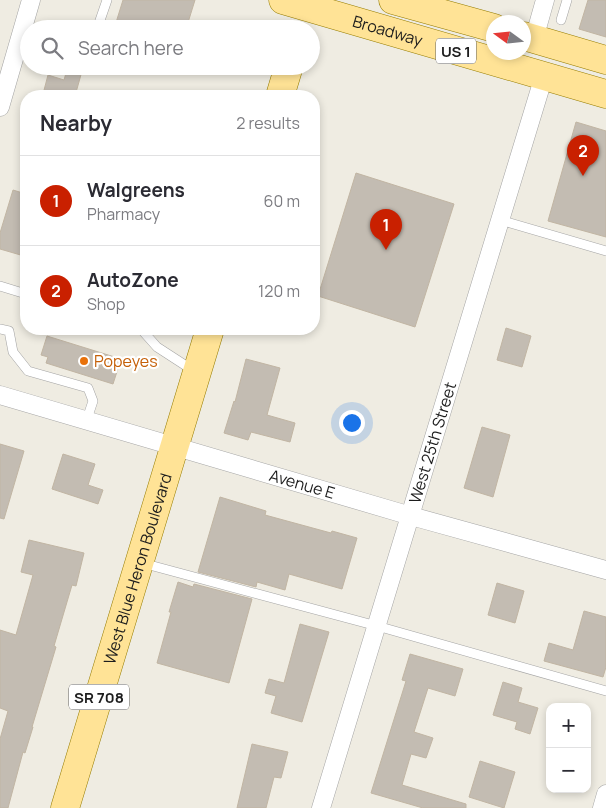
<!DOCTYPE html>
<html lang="en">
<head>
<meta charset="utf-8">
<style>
	:root { --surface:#fff; --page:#f2f2f3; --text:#2b2b33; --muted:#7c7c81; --line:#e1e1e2; --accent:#c92000 }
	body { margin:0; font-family:Manrope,sans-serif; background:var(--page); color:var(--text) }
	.controls { position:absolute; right:15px; bottom:15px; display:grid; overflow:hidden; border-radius:10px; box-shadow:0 2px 8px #0003 }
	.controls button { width:45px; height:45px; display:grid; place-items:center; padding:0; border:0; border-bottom:1px solid var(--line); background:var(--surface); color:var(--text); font:25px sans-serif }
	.compass { position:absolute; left:486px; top:15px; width:45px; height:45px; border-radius:50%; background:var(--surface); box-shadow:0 2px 8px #0003; rotate:285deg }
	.you { position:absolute; left:351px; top:422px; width:18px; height:18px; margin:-12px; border:4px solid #fff; border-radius:50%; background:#1a73e8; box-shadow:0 0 0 8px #1a73e833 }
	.badge { display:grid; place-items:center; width:32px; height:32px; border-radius:50%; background:var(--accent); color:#fff; font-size:16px; font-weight:700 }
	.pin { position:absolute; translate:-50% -41px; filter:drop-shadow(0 1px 2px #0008) }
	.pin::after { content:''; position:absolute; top:26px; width:18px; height:15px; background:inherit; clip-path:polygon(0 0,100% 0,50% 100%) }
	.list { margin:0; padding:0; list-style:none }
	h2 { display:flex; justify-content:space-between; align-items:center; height:65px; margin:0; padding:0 20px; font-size:21px }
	h2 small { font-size:16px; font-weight:400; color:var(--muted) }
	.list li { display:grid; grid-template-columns:32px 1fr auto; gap:15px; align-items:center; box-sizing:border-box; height:90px; padding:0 20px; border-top:1px solid var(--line) }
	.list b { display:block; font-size:19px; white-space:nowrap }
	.list p { margin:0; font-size:16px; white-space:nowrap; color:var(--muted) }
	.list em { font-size:16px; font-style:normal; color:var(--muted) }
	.icon { flex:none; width:28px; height:28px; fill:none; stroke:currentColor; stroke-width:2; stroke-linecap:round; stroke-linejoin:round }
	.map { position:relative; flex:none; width:606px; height:808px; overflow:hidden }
	.search { position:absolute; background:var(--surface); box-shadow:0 2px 8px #0003; left:20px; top:20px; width:300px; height:55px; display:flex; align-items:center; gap:12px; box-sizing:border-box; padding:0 18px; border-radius:28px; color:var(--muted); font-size:19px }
	.panel { position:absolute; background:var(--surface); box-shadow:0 2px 8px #0003; left:20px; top:90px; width:300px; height:245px; border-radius:20px }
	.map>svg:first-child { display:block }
</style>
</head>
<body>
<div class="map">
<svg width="606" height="808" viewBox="0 0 606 808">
	<rect width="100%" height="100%" fill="#efece2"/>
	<path fill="#c3bcb2" stroke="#c1b5a3" d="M 123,0 L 195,0 L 186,29 L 114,29 Z
		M 588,0 L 606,0 L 606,37 L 579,29 Z
		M 68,66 L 82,71 L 75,96 L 52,96 L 43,94 L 48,75 L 64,80 Z
		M 576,122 L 606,131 L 606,237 L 548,221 Z
		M 356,173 L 454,204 L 415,327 L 318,296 Z
		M 13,190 L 26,194 L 26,248 L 24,256 L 0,249 L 0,233 Z
		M 506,328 L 531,336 L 522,367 L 497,360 Z
		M 47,336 L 121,359 L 113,384 L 46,363 L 48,357 L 41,355 Z
		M 246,359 L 280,368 L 267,415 L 295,423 L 290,442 L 251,432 L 248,440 L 224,433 L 234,401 L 235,402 Z
		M 482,427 L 510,435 L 493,497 L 464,488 Z
		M 0,444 L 24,451 L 4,519 L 0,518 Z
		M 63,454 L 95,464 L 88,485 L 103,490 L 98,504 L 52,489 Z
		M 220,497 L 266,511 L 265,515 L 331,533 L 332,531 L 357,538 L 342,589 L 289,574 L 285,590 L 257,582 L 256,587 L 198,572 Z
		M 29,540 L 84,553 L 76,586 L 72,585 L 54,646 L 56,647 L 32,727 L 33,727 L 25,753 L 23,752 L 8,808 L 0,808 L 0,739 L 8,711 L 0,708 L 0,630 L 16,635 L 33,575 L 21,572 Z
		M 178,582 L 193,587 L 194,584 L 252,599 L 229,683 L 157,663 L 171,612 L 169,612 Z
		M 497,583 L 524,591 L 515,623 L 488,615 Z
		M 584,611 L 606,617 L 606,667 L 603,677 L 544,661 L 549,643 L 573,650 Z
		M 300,624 L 329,632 L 302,722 L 271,713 L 276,696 L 265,693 L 269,679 L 284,683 Z
		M 410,654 L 463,669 L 455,696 L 428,688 L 414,732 L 433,738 L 426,758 L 411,754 L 402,785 L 466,804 L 466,808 L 423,808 L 371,793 L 406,681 L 402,680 Z
		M 503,682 L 522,688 L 518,702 L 538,708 L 530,734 L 515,729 L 517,722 L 493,715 Z
		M 252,744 L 288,752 L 281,778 L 274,777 L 266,808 L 237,808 Z
		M 480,761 L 515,772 L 504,808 L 469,797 Z"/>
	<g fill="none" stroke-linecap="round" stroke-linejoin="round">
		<defs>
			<path id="service" d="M 561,20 L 567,0
				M 97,29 L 107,0
				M 500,220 L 606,251
				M 0,286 L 26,294
				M 0,329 L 9,331 L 13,352 L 28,371 L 88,388 L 93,401 L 87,419
				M 141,329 L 157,347 L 194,371
				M 142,563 L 377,626 L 606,691"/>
			<g id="minor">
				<path d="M 534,39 L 545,0"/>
				<path d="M 0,107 L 31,0"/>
				<path id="s1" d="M 0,395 L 411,516 L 606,570"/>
				<path id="s2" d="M 321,808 L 544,76"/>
				<path d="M 602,808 L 606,794"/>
			</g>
			<g id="primary">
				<path id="s3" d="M 283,0 L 606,94"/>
				<path d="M 393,0 L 494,28"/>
				<path d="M 524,36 L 606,60"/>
				<path d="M 280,96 L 289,66"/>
				<path id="s4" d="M 65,808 L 210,329"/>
			</g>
		</defs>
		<use href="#service" stroke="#a4a4a4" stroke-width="10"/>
		<use href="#minor" stroke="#a4a4a4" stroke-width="19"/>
		<use href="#primary" stroke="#957c00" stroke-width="29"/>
		<use href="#service" stroke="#fff" stroke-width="9"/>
		<use href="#minor" stroke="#fff" stroke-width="18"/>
		<use href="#primary" stroke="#ffe396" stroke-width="28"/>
	</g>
	<circle fill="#e8710a" stroke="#fff" stroke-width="2" cx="84" cy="361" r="5"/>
	<g text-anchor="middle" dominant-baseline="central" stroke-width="4.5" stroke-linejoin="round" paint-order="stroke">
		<g fill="#fff" stroke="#616161" stroke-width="1">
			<rect x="436" y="38.5" width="40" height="25" rx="4"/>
			<rect x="69" y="684.5" width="60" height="25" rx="4"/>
		</g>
		<g font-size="15" font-weight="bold" fill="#1d1d1d">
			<text x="456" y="51">US 1</text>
			<text x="99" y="697">SR 708</text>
		</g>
		<g font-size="16" fill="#1d1d1d" stroke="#fff">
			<text stroke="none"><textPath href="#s3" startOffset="109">Broadway</textPath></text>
			<text stroke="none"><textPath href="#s2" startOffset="382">West 25th Street</textPath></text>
			<text stroke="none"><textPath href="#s1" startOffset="315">Avenue E</textPath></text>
			<text stroke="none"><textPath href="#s4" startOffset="250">West Blue Heron Boulevard</textPath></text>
		</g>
		<g font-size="16" fill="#c56008" stroke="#fff" text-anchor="start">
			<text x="94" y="361">Popeyes</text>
		</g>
	</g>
</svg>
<div class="controls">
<button>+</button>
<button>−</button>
</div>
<svg class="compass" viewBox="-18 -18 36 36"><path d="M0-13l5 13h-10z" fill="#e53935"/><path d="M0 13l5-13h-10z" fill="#7c7c81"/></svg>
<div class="you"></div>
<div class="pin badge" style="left:386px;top:250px">1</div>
<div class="pin badge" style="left:583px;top:176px">2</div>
<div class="search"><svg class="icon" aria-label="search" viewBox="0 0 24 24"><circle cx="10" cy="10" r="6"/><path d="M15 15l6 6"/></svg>Search here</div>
<section class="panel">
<h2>Nearby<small>2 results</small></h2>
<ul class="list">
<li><span class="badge">1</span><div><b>Walgreens</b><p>Pharmacy</p></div><em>60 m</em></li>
<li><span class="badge">2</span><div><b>AutoZone</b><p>Shop</p></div><em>120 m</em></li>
</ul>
</section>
</div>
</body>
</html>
